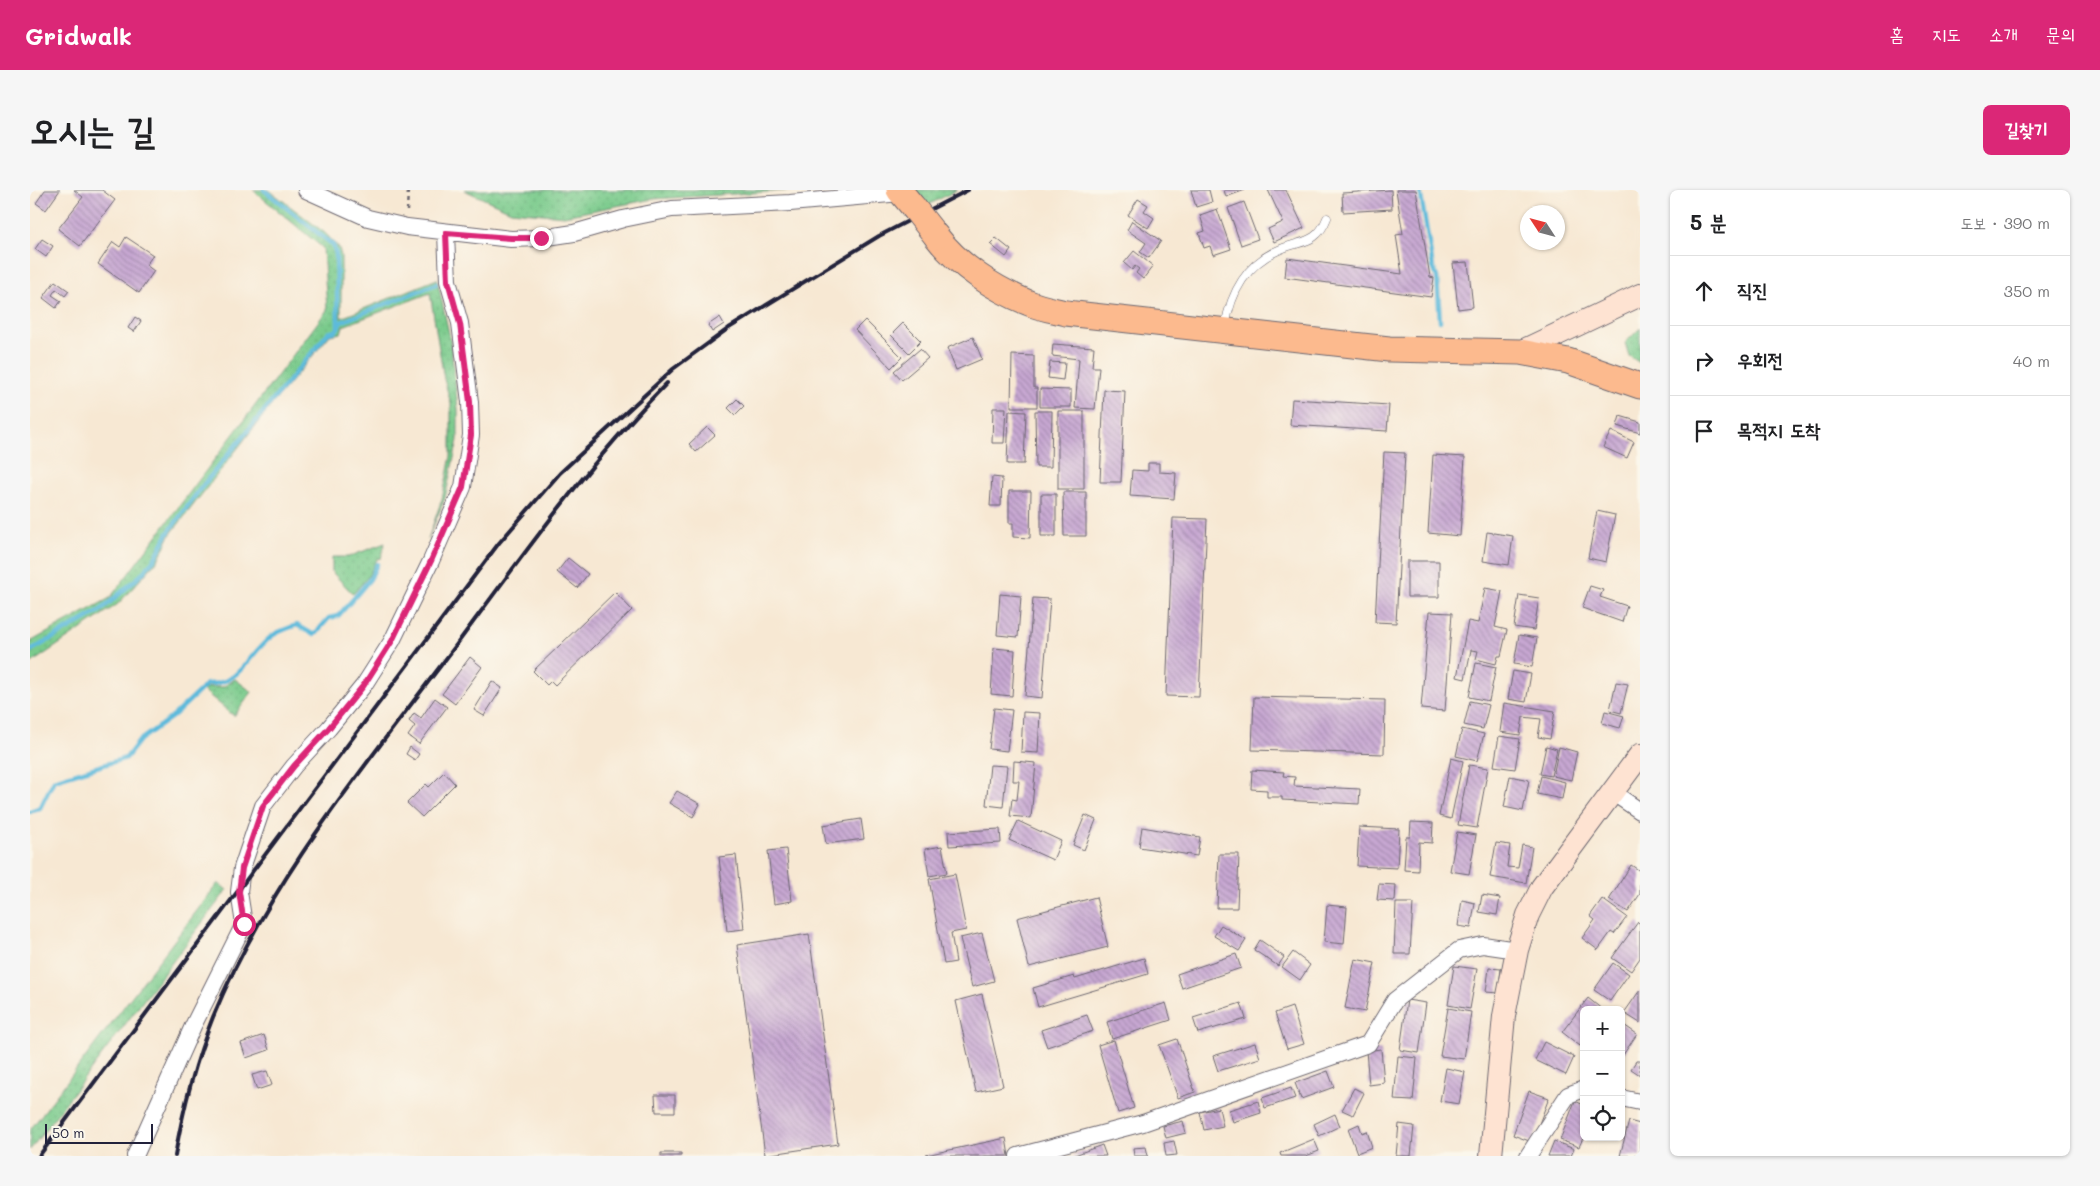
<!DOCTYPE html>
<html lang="ko">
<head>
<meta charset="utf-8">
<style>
	:root { --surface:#fff; --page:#f6f6f6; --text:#202124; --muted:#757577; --line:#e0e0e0; --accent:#db2777 }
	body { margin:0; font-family:Mali,"Poor Story",sans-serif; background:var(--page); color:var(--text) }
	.controls { position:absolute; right:15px; bottom:15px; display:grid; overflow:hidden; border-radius:8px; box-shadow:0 1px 4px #0004 }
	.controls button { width:45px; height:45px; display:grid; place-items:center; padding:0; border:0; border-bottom:1px solid var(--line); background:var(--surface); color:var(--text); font:25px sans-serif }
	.compass { position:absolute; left:1490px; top:15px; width:45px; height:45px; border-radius:50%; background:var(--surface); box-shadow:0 1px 4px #0004; rotate:306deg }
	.scale { position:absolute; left:15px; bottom:12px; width:108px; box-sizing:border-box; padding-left:5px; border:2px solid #22223b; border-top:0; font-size:14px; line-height:18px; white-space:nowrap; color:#22223b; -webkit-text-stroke:4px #fbf7ec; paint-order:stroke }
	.stop { position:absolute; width:15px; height:15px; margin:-11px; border:4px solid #db2777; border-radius:50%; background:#fff }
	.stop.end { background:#db2777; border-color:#fff; box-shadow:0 1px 5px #0008 }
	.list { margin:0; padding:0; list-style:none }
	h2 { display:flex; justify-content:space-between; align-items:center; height:65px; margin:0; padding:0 20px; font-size:21px }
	h2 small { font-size:16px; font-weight:400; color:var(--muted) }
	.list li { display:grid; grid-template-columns:32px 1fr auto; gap:15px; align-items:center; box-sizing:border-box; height:70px; padding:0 20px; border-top:1px solid var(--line) }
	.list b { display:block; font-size:19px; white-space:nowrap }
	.list em { font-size:16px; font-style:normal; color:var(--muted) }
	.icon { flex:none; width:28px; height:28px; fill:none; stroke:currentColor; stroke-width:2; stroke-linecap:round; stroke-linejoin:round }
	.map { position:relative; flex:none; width:1610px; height:966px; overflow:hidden; border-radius:8px }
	header { display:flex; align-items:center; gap:30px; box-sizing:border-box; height:70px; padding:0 25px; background:var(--accent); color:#fff }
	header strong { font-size:24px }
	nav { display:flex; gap:28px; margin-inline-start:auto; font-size:18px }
	.intro { display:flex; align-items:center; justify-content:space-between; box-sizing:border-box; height:120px; padding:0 30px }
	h1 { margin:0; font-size:35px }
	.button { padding:12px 22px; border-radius:8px; background:var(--accent); color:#fff; font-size:18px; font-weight:700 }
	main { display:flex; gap:30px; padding:0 30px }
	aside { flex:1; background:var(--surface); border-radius:8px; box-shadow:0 1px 4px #0004 }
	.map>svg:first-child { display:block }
</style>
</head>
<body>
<header>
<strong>Gridwalk</strong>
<nav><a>홈</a><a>지도</a><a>소개</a><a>문의</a></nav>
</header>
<div class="intro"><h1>오시는 길</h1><a class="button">길찾기</a></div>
<main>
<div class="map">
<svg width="1610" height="966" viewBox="0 0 1610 966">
	<defs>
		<pattern id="grass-dots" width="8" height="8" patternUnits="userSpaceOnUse" patternTransform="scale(1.25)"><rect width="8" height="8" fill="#7acb8c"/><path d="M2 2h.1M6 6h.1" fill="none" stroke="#69ae7a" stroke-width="1.8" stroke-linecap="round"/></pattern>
		<pattern id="building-back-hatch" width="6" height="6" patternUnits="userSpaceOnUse" patternTransform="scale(1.25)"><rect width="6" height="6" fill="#c7a7d2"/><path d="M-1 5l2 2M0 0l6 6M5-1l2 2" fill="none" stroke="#a188ac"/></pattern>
	</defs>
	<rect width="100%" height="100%" fill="#fbf7ec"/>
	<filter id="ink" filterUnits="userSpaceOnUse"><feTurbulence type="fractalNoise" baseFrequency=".02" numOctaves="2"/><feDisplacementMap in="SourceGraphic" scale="10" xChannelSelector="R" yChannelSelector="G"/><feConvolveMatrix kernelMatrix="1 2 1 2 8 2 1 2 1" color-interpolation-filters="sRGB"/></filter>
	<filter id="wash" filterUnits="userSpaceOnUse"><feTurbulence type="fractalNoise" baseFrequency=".0096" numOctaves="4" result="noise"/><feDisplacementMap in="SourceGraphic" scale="20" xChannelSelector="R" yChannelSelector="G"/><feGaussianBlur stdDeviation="1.12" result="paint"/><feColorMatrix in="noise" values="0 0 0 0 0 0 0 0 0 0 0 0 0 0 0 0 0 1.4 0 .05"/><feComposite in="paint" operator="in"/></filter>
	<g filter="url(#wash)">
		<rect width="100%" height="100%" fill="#f7e8d3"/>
		<path fill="url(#grass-dots)" stroke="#4e7664" d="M 223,0 L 239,0 L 295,43 L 309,58 L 311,66 L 311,128 L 407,89 L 420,148 L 428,219 L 428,250 L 415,308 L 398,349 L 412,309 L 421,266 L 421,214 L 414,189 L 400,103 L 313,136 L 311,143 L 300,145 L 243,213 L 140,345 L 128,370 L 88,414 L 0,474 L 0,452 L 80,408 L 297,120 L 293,58 Z
			M 434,0 L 771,0 L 623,9 L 534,26 L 481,21 Z
			M 885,0 L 927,0 L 898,15 Z
			M 1610,138 L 1610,173 L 1599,166 L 1595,153 Z
			M 355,353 L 351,368 L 347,369 L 338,387 L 323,404 L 302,382 L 302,367 L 318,367 Z
			M 205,489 L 222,502 L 204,526 L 173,500 L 179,497 L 193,497 Z
			M 188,693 L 197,700 L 0,960 L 0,940 Z"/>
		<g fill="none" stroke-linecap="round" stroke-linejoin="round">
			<path stroke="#5dbadb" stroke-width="4.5" d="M 234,0 L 303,55 L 306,64 L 308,138
				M 1390,0 L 1403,77 L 1407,87 L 1410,131
				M 0,461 L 71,420 L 111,385 L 125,368 L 138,343 L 170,299 L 298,143 L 306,141 L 311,132 L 406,94
				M 0,622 L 10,618 L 24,590 L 96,568 L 110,550 L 142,527 L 177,494 C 211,495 218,464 242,446 C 249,441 259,438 267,435 L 284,445 L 299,428 L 308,426 L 324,408 L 340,389 L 347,374"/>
		</g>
		<g id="blocks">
			<path fill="url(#building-back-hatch)" d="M 15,0 L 30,0 L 16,20 L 6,13 Z
				M 44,0 L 72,0 L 85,10 L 50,56 L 28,39 L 53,7 Z
				M 1161,0 L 1179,0 L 1182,12 L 1166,17 Z
				M 1194,0 L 1215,0 L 1196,7 Z
				M 1238,0 L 1256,0 L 1274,38 L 1244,52 L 1238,39 L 1253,32 Z
				M 1361,0 L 1362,19 L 1313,22 L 1312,3 Z
				M 1366,0 L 1386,0 L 1400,87 L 1404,88 L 1401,107 L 1255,87 L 1257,68 L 1372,84 L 1366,45 L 1373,44 Z
				M 1108,9 L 1118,15 L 1114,21 L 1124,28 L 1118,38 L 1098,25 Z
				M 1214,12 L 1228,49 L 1211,55 L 1198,18 Z
				M 1187,19 L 1201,59 L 1183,65 L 1180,56 L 1174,58 L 1169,43 L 1175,41 L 1170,25 Z
				M 1102,31 L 1131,51 L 1119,68 L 1110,62 L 1116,53 L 1097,40 Z
				M 96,47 L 123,65 L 116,75 L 124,81 L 109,103 L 68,74 L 83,52 L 90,57 Z
				M 966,48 L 981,60 L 976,67 L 960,54 Z
				M 12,49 L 23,56 L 16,67 L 5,59 Z
				M 1104,61 L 1123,76 L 1113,89 L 1106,83 L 1109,79 L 1105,76 L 1102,80 L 1094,73 Z
				M 1438,72 L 1443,117 L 1428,119 L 1423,73 Z
				M 25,91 L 39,101 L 35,106 L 26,99 L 22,105 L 31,111 L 26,118 L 13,108 Z
				M 105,127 L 111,131 L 104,142 L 98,138 Z
				M 690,127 L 694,134 L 682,142 L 678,135 Z
				M 835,130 L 872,167 L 861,178 L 825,140 Z
				M 873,133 L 891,151 L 879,163 L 861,145 Z
				M 943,147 L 952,169 L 926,180 L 917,158 Z
				M 1023,154 L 1064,157 L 1062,177 L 1069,177 L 1065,219 L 1045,218 L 1049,169 L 1022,166 Z
				M 890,159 L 898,168 L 872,190 L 864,181 Z
				M 982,165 L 1004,166 L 1004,198 L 1007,198 L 1007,217 L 981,217 Z
				M 1020,172 L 1035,173 L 1033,190 L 1018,188 Z
				M 1010,199 L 1041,200 L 1041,217 L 1010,217 Z
				M 1074,200 L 1095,201 L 1091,292 L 1070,292 Z
				M 707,209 L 714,216 L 705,225 L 698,218 Z
				M 1262,209 L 1359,215 L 1357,241 L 1260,235 Z
				M 963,218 L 976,218 L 974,253 L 962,253 Z
				M 979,221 L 996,222 L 994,274 L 977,274 Z
				M 1005,221 L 1022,221 L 1021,277 L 1006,277 Z
				M 1028,221 L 1054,221 L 1054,299 L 1028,299 Z
				M 1590,226 L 1610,232 L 1610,243 L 1587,236 Z
				M 677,237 L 685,245 L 666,262 L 659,254 Z
				M 1581,241 L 1604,252 L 1597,268 L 1573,257 Z
				M 1354,262 L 1375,263 L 1366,433 L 1345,432 Z
				M 1403,265 L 1435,267 L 1430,346 L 1398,343 Z
				M 1118,273 L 1129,273 L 1129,282 L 1146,283 L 1144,309 L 1100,306 L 1102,280 L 1118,281 Z
				M 962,287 L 972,288 L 971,316 L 960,316 Z
				M 979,301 L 1001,301 L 1000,348 L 983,347 L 983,333 L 979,333 Z
				M 1033,302 L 1056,302 L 1056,346 L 1034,346 Z
				M 1011,304 L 1026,304 L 1026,346 L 1011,346 Z
				M 1567,321 L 1585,325 L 1576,372 L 1558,368 Z
				M 1143,328 L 1177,329 L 1169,507 L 1136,506 Z
				M 1457,342 L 1483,346 L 1479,375 L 1453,371 Z
				M 538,368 L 558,384 L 547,398 L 527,382 Z
				M 1377,371 L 1409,371 L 1409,407 L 1377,407 Z
				M 1560,396 L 1573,400 L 1570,407 L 1597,416 L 1592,432 L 1552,418 Z
				M 1455,398 L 1472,401 L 1465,437 L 1477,440 L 1471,466 L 1468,466 L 1466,474 L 1446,469 L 1448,461 L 1441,460 L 1435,489 L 1427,487 L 1438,431 L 1448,433 Z
				M 585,402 L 602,420 L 525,495 L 521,491 L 517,495 L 503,481 Z
				M 970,404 L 991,406 L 988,447 L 967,445 Z
				M 1489,405 L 1509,408 L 1504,440 L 1484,437 Z
				M 1003,408 L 1020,409 L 1012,508 L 995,506 Z
				M 1399,422 L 1422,423 L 1415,521 L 1391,519 Z
				M 1489,445 L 1507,448 L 1502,477 L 1484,474 Z
				M 964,458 L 985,460 L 982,506 L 961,504 Z
				M 440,467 L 452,477 L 425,514 L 412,504 Z
				M 1446,473 L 1466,477 L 1459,511 L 1439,507 Z
				M 1483,481 L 1501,484 L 1496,512 L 1478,509 Z
				M 462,491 L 472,498 L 454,526 L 444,520 Z
				M 1586,492 L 1598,494 L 1591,523 L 1580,520 Z
				M 1224,507 L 1355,510 L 1354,564 L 1222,560 Z
				M 405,508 L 417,517 L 389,554 L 378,546 L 385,536 L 379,531 L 384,523 L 391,528 Z
				M 1440,511 L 1459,515 L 1453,539 L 1434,535 Z
				M 1474,513 L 1525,521 L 1520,549 L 1508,547 L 1511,529 L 1493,527 L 1490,545 L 1470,542 Z
				M 964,518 L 982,520 L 977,561 L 959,559 Z
				M 1575,521 L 1594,526 L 1590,538 L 1572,533 Z
				M 993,522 L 1010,523 L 1008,563 L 991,562 Z
				M 1432,539 L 1454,544 L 1447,571 L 1426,566 Z
				M 1469,546 L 1490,549 L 1485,579 L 1464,576 Z
				M 1516,556 L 1527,559 L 1521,586 L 1510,584 Z
				M 380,557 L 389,564 L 385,570 L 376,564 Z
				M 1529,557 L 1547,562 L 1541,590 L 1523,586 Z
				M 1421,568 L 1433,571 L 1421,629 L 1409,626 Z
				M 984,571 L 1006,573 L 1001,628 L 980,626 L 982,609 L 987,610 L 989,591 L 983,591 Z
				M 960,575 L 977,576 L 973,617 L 956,615 Z
				M 1439,575 L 1458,578 L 1447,638 L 1428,635 Z
				M 1222,580 L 1254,582 L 1253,586 L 1265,587 L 1264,596 L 1330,599 L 1329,614 L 1252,610 L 1252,607 L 1237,607 L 1237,600 L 1221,599 Z
				M 414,582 L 425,594 L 392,627 L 377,613 L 396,594 L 399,597 Z
				M 1480,586 L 1499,590 L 1493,621 L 1474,617 Z
				M 1511,586 L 1535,592 L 1532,609 L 1507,604 Z
				M 647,601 L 670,614 L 663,627 L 639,613 Z
				M 1055,625 L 1066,630 L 1054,660 L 1043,655 Z
				M 831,629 L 834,649 L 796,654 L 793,635 Z
				M 988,631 L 1031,651 L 1023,670 L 979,650 Z
				M 1381,632 L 1403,633 L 1402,653 L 1389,652 L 1388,681 L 1374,680 L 1376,647 L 1380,647 Z
				M 1112,637 L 1170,647 L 1167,666 L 1109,657 Z
				M 1329,637 L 1369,639 L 1367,678 L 1327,676 Z
				M 970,639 L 971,653 L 919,656 L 918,642 Z
				M 1427,642 L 1446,645 L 1439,684 L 1420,681 Z
				M 1466,653 L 1480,655 L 1477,677 L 1488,678 L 1492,655 L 1502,657 L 1496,693 L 1460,687 Z
				M 912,656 L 917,683 L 899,686 L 895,659 Z
				M 756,659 L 762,711 L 744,714 L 738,661 Z
				M 1189,664 L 1209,664 L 1207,718 L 1187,718 Z
				M 706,665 L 714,739 L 697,741 L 689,667 Z
				M 1601,675 L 1610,681 L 1610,704 L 1598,722 L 1579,710 Z
				M 925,684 L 936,740 L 921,743 L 926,772 L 914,774 L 899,689 Z
				M 1349,694 L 1366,695 L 1365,711 L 1347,710 Z
				M 1452,705 L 1470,708 L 1467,725 L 1449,722 Z
				M 1066,707 L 1078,757 L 999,777 L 987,728 Z
				M 1572,709 L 1597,727 L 1584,744 L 1581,742 L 1568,760 L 1552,748 L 1565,730 L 1560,726 Z
				M 1432,710 L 1445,713 L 1441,738 L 1428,736 Z
				M 1366,713 L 1383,713 L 1380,764 L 1364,764 Z
				M 1297,715 L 1317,717 L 1314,754 L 1294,752 Z
				M 1608,732 L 1610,734 L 1610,768 L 1601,781 L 1582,768 Z
				M 1191,735 L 1216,750 L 1209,761 L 1184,746 Z
				M 952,743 L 964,791 L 942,797 L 930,748 Z
				M 779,744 L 808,954 L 735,965 L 707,755 Z
				M 1230,750 L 1254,767 L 1248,776 L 1224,760 Z
				M 1263,762 L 1280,775 L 1270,790 L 1252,777 Z
				M 1206,764 L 1211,778 L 1152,798 L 1147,784 Z
				M 1114,768 L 1118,784 L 1008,817 L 1003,798 L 1044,786 L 1045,789 Z
				M 1325,769 L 1345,773 L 1335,822 L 1315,818 Z
				M 1583,773 L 1599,784 L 1580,811 L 1564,800 Z
				M 1424,776 L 1447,779 L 1440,819 L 1418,815 Z
				M 1459,778 L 1471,779 L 1468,803 L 1456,802 Z
				M 1610,800 L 1610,833 L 1594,823 Z
				M 952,804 L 973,896 L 946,902 L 926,811 Z
				M 1558,808 L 1573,820 L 1554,820 L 1554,852 L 1550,856 L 1532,842 Z
				M 1377,810 L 1396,813 L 1389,863 L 1370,860 Z
				M 1136,813 L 1141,830 L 1082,849 L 1077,832 Z
				M 1211,813 L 1216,829 L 1168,843 L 1163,828 Z
				M 1262,817 L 1274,854 L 1257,859 L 1245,823 Z
				M 1418,818 L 1441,822 L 1434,869 L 1410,866 Z
				M 1057,825 L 1063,841 L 1017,857 L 1011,840 Z
				M 1591,833 L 1607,844 L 1591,868 Z
				M 234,845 L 239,860 L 216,868 L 211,853 Z
				M 1147,849 L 1165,902 L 1148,908 L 1129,855 Z
				M 1084,850 L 1104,918 L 1088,923 L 1068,855 Z
				M 1514,852 L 1544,867 L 1536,885 L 1505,870 Z
				M 1225,853 L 1230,868 L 1188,881 L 1183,866 Z
				M 1351,859 L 1354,893 L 1339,895 L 1336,861 Z
				M 1368,866 L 1387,868 L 1383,911 L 1364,910 Z
				M 1606,871 L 1610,871 L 1610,885 L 1601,879 Z
				M 1416,878 L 1435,882 L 1429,914 L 1410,911 Z
				M 237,881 L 242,895 L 227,900 L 222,885 Z
				M 1298,881 L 1304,897 L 1271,909 L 1265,893 Z
				M 1261,898 L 1265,908 L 1235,918 L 1232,908 Z
				M 1324,898 L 1334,903 L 1323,925 L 1312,920 Z
				M 1499,901 L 1519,908 L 1502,952 L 1483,945 Z
				M 625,905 L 645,905 L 645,922 L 626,922 Z
				M 1228,911 L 1231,923 L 1203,932 L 1199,920 Z
				M 1545,911 L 1554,915 L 1554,946 L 1549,957 L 1530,950 Z
				M 1189,918 L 1193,936 L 1174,940 L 1170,922 Z
				M 1305,924 L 1310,936 L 1289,946 L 1284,934 Z
				M 1153,931 L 1156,943 L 1136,948 L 1133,936 Z
				M 1599,931 L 1610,934 L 1610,966 L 1590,966 Z
				M 1329,934 L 1332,943 L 1337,941 L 1342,957 L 1327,963 L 1318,939 Z
				M 1369,934 L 1384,936 L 1381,966 L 1366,966 Z
				M 976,948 L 979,966 L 896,966 L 896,965 Z
				M 1284,949 L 1289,961 L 1276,966 L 1251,966 L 1250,963 Z
				M 1144,951 L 1147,965 L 1136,966 L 1134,953 Z
				M 1524,951 L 1544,959 L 1541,966 L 1518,966 Z
				M 1072,955 L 1076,966 L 1042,966 Z
				M 1116,957 L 1118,966 L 1104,966 L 1103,958 Z
				M 631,963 L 651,963 L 651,966 L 631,966 Z"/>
		</g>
	</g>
	<g filter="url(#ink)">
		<use href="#blocks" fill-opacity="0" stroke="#6d6770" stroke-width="1"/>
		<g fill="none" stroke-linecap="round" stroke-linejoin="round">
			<defs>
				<path id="lane" d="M 1195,137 C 1201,102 1216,73 1251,59 C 1273,50 1287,54 1297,28"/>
				<path id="street" d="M 276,0 L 338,28 L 377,37 L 481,49 L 511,48 L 544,43 L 593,29 L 642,19 L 760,13 L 871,3
					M 1582,602 L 1610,621
					M 1591,908 L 1610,912
					M 105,966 L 163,836 L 214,734 L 209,702 L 212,678 L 233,616 L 264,576 L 299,538 L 334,495 L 362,451 L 401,371 L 433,297 L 441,245 L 440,212 L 430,133 L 418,91 L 416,43
					M 988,966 L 1113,933 L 1338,854 L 1365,810 L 1429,760 L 1453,755 L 1487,760
					M 1498,966 L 1538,905 L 1554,899"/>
				<path id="secondary" d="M 1490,162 L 1610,105
					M 1461,966 L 1474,826 L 1487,760 L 1498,725 L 1512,697 L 1610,565"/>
				<path id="primary" d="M 869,0 L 884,18
					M 906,46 C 929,76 964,99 999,113 C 1010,118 1024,120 1036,123 L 1359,159 L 1490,162 L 1538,171 L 1610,196"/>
			</defs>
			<use href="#lane" stroke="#6d6770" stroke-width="9"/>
			<use href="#street" stroke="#6d6770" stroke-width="18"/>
			<use href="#secondary" stroke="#6d6770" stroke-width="24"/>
			<use href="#primary" stroke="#6d6770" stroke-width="27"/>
			<path stroke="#6d6770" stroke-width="2.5" stroke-dasharray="4 4" stroke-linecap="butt" d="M 377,21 L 378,0"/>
			<use href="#lane" stroke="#fff" stroke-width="8"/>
			<use href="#street" stroke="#fff" stroke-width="16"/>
			<use href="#secondary" stroke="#fee3d2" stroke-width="22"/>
			<use href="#primary" stroke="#fcba8e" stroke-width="25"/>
			<path stroke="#22223b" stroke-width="4" d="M 9,966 L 469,353 L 530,283 L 643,179 L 699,138 L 849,46 L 938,0
				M 145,966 C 153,919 165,872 183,827 C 239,690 336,575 424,458 C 490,369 560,271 637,193"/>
			<defs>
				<path id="primary-bridge" d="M 884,18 L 906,46"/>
			</defs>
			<use href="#primary-bridge" stroke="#6d6770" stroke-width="27" stroke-linecap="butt"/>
			<use href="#primary-bridge" stroke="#fcba8e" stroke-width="25"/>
		</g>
	</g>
	<g fill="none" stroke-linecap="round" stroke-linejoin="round" filter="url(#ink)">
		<path stroke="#db2777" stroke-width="6" d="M 214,734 L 209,702 L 212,678 L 233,616 L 264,576 L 299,538 L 334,495 L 362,451 L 401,371 L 433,297 L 441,245 L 440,212 L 430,134 L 418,91 L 416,43 L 481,48 L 511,48"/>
	</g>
</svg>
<div class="controls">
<button>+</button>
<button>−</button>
<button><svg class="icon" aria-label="locate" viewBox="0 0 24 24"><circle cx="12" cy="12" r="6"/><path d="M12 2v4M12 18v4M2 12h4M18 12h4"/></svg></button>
</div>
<svg class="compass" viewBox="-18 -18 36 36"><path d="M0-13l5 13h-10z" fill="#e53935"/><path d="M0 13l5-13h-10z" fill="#757577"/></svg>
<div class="scale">50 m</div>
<div class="stop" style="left:214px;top:734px"></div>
<div class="stop end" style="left:511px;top:48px"></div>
</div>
<aside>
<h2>5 분<small>도보 · 390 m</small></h2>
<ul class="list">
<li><svg class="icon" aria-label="ahead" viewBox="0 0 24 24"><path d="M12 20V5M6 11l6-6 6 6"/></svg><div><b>직진</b></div><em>350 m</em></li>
<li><svg class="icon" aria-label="right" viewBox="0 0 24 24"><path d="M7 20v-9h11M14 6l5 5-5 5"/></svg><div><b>우회전</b></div><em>40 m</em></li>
<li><svg class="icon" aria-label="arrive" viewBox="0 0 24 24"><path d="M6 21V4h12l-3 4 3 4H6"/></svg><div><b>목적지 도착</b></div></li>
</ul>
</aside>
</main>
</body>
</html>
